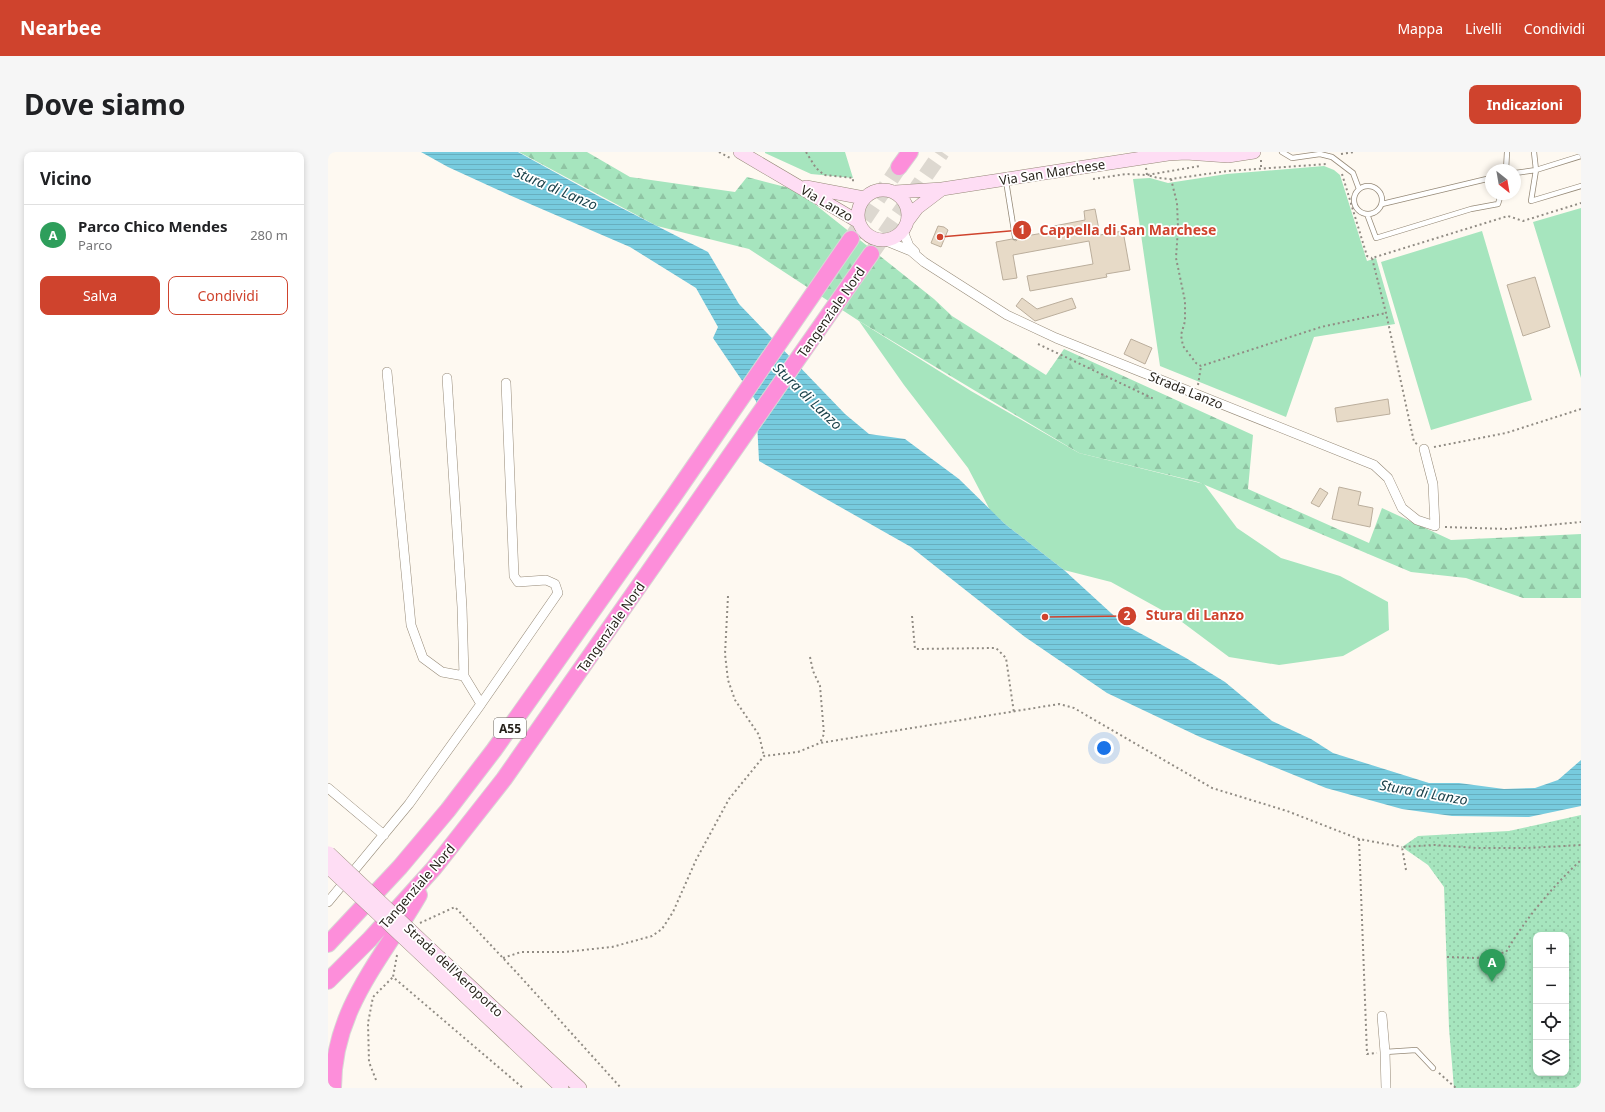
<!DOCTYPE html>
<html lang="it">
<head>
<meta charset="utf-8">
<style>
	:root { --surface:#fff; --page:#f6f6f6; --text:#202124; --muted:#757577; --line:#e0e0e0; --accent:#cf432d }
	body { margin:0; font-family:"Noto Sans",sans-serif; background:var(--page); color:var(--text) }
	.controls { position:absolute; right:12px; bottom:12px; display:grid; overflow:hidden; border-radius:8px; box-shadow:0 2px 6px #0003 }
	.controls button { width:36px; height:36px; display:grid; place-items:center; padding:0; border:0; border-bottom:1px solid var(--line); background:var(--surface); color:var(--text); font:20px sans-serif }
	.compass { position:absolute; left:1157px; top:12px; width:36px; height:36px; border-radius:50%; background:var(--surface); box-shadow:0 2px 6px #0003; rotate:149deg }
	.you { position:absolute; left:776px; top:596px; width:14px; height:14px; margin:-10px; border:3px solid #fff; border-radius:50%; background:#1a73e8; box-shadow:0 0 0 6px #1a73e833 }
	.badge { display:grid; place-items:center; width:26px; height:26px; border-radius:50%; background:var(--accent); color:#fff; font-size:13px; font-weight:700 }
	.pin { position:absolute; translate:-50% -33px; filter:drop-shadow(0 1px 2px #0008) }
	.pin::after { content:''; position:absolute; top:21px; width:14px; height:12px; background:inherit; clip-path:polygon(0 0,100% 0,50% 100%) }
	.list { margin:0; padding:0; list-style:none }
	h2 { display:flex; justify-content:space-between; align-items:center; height:52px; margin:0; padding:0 16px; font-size:17px }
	h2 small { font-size:13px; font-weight:400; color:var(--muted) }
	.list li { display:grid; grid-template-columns:26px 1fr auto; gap:12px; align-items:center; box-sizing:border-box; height:60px; padding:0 16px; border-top:1px solid var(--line) }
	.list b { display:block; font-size:15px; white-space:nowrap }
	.list p { margin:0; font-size:13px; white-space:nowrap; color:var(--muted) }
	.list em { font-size:13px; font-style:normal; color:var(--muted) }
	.actions { display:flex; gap:8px; padding:12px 16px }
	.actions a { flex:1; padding:9px 0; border:1px solid var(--accent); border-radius:8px; text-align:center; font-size:14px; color:var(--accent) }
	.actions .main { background:var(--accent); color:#fff }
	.icon { flex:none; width:22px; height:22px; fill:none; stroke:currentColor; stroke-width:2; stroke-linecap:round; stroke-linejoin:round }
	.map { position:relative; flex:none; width:1253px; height:936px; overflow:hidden; border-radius:8px }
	header { display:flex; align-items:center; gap:24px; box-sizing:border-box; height:56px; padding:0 20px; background:var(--accent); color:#fff }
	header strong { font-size:19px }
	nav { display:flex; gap:22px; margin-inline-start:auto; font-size:14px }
	.intro { display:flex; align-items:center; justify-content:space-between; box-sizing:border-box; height:96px; padding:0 24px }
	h1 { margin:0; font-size:28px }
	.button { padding:10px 18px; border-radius:8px; background:var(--accent); color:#fff; font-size:14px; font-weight:700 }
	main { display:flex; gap:24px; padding:0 24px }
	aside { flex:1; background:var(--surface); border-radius:8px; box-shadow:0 2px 6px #0003 }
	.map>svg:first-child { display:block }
</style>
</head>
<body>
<header>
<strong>Nearbee</strong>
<nav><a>Mappa</a><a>Livelli</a><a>Condividi</a></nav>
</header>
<div class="intro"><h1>Dove siamo</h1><a class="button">Indicazioni</a></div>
<main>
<aside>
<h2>Vicino<small></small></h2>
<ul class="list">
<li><span class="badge" style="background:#2e9e5b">A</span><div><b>Parco Chico Mendes</b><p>Parco</p></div><em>280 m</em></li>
</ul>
<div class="actions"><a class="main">Salva</a><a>Condividi</a></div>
</aside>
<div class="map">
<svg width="1253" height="936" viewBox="0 0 1253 936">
	<defs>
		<pattern id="forest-firs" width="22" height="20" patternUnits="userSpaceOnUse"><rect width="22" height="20" fill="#a6e5be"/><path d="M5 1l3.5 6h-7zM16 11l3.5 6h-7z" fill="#8fc4a3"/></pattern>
		<pattern id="park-dots" width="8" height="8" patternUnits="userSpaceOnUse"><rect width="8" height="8" fill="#a6e5be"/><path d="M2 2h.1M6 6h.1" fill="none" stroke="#8fc4a3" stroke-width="1.8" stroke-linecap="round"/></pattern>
		<pattern id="water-rules" width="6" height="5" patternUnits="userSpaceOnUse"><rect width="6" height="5" fill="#77cbde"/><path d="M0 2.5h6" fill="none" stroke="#67aebe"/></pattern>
	</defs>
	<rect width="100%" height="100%" fill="#fef9f1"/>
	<path fill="#a6e5be" d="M 437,0 L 517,0 L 525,26 L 483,22 L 437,1 Z
		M 996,14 L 1006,18 L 1012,23 L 1039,109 L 1048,106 L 1067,172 L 986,185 L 958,265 L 832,214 L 805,27 L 822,26 L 840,31 L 899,22 Z
		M 1253,56 L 1253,226 L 1205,70 Z
		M 1154,79 L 1204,248 L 1103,278 L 1053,110 Z
		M 531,169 L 643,239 L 751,301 L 876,332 L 909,376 L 953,406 L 1012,424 L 1060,450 L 1061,478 L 1015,504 L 951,513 L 901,505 L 850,467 L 783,430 L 736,418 L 677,372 L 662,358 L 640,316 L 576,233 Z"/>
	<path fill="url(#forest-firs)" d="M 191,0 L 259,0 L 302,25 L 407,40 L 419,25 L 469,38 L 606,147 L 624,164 L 718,223 L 736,197 L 925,283 L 920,337 L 1041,391 L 1054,356 L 1123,388 L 1253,382 L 1253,446 L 1195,446 L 1138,426 L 1083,420 L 870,330 L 751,301 L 531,169 L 421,97 L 329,74 Z"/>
	<path fill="url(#park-dots)" fill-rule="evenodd" d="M 1253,663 L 1253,936 L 1126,936 L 1121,876 L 1116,735 L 1100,713 L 1074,695 L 1090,684 L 1181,679 ZM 1208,783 L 1238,783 L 1238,921 L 1208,921 Z"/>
	<path fill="url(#water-rules)" d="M 93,0 L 190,0 L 272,45 L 380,100 L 411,152 L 517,262 L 541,282 L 577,287 L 631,327 L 677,372 L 736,418 L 795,472 L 858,506 L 897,530 L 944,569 L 983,587 L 1005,601 L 1101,631 L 1131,631 L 1176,637 L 1207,636 L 1230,628 L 1253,608 L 1253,654 L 1201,665 L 1124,664 L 1074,657 L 998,636 L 872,585 L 779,541 L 697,485 L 583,395 L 431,309 L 428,249 L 385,186 L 390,175 L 368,136 L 302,95 L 179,42 L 120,15 Z"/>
	<path fill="#e7dac7" stroke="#bbae9c" d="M 767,57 L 772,83 L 795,79 L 802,118 L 778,122 L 779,125 L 702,139 L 699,124 L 765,112 L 761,89 L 685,103 L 689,126 L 675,128 L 668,90 L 684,87 L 688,89 L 692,85 L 727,79 L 726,74 L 757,68 L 756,59 Z
		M 610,74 L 616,75 L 620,78 L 613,95 L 603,91 Z
		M 1207,125 L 1222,175 L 1195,184 L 1179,133 Z
		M 694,146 L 709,157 L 744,146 L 748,156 L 707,169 L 688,154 Z
		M 803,187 L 824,196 L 817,212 L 796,202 Z
		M 1060,247 L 1062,262 L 1009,270 L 1007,256 Z
		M 1011,335 L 1033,340 L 1030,353 L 1045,356 L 1042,375 L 1004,367 Z
		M 992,336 L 1000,341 L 991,355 L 983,351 Z"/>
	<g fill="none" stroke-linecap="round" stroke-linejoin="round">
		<path stroke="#ddd8d0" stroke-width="16" stroke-dasharray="16 8" stroke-linecap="butt" d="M 523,87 L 571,15
			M 543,102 L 614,0"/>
		<defs>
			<path id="lane" d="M 954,0 L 964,6 L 992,2 L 1004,5 L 1025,21 L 1031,37
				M 1206,0 L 1208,18 L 1203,49 L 1253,34
				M 1178,18 L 1179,0
				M 1187,21 L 1208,18 L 1253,4
				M 678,29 L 687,85
				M1026 48a14 14 0 1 1 28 0a14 14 0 1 1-28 0Z
				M 1054,52 L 1163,26
				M 1039,62 L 1048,86 L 1143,57 L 1170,52 L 1173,42
				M 1057,900 L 1088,898 L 1105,916"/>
			<path id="street" d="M 575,79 L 581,94 L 587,100
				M 556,88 L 583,99 L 596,110 L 679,163 L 728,186 L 1046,313 L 1060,326 L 1074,356 L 1089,368 L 1107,374 L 1105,332 L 1096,297
				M 59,220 L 83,473 L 95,506 L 114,520 L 136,524
				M 153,552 L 230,441 L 227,432 L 218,428 L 190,430 L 186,424 L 178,231
				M 0,636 L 56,683
				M 0,750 L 81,652 L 153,552 L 136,524 L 134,455 L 119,226
				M 1054,864 L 1057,900 L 1058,936"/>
			<path id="secondary" d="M 412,0 L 531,70
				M 478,35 L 536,46
				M530 63a25 25 0 1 1 50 0a25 25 0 1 1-50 0Z
				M 567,40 L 614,37 L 840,2 L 858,1 L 900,4 L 926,0
				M 580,68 L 589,56 L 614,37
				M 112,806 L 252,936
				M 105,814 L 234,936"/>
			<path id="highway" d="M 571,15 L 582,0
				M 0,792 L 72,715 L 120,658 L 166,598 L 345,345 L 523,87
				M 0,829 L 42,787 L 106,716 L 176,627 L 543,102
				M 5,936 C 5,857 54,807 91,743"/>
		</defs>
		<use href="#lane" stroke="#968a78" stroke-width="6"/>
		<use href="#street" stroke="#968a78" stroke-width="10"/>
		<use href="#secondary" stroke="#968a78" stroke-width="14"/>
		<use href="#highway" stroke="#d8d7d5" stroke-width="18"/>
		<path stroke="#918c84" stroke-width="2" stroke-dasharray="2 3" stroke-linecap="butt" d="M 391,0 L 402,6
			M 478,0 L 488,16 L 496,23 L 525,26 L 525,32
			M 1013,2 L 1027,0
			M 933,8 L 933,17
			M 818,16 L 819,23 L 830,26 L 843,27 L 900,19 L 999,12
			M 1014,22 L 1039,104 L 1044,106
			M 765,27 L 798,22 L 819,23 L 872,14
			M 843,27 L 849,51 L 850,76 L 848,106 L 857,149 L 857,169 L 853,183 L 855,194 L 868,211 L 873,214 L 993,175 L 1058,161
			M 535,84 L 543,89
			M 710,192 L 826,247
			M 870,233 L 873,214
			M 1089,292 L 1086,290 L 1058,161 L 1044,106 L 1180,64 L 1195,69 L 1253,51
			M 1106,295 L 1178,281 L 1253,257
			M 1117,375 L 1179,377 L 1253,370
			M 400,444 L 397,502 L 400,528 L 407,548 L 431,583 L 436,604
			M 584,464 L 587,497 L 668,496 L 678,506 L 686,561
			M 482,505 L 485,519 L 492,534 L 496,582 L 492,591
			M 1031,687 L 1039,902 L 1049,901
			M 1078,718 L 1074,695 L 1106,693 L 1149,696 L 1200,696 L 1253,693
			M 92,771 L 127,755 L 190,822 L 293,936
			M 69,803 L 65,825 L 195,936
			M 1119,805 L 1149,806 L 1178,800 C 1198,766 1224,735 1253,708
			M 175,806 L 193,800 L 236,800 L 284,795 L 324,784 L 334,777 L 345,760 L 368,708 L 401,647 L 436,604 L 470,600 L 492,591 L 731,552 L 746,556 L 884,636 L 959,659 L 1031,687 L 1074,695
			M 1111,921 L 1128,936
			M 48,928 L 41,910 L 40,871 L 45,845 L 65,825"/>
		<use href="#lane" stroke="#fff" stroke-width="4.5"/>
		<use href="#street" stroke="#fff" stroke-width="9"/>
		<use href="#secondary" stroke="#feddf4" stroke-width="13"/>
		<use href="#highway" stroke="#fd8eda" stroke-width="16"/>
		<defs>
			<path id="secondary-bridge" d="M 1,701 L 112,806
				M 0,715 L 105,814"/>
		</defs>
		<use href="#secondary-bridge" stroke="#968a78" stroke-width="14" stroke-linecap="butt"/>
		<use href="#secondary-bridge" stroke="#feddf4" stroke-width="13"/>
	</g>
	<g text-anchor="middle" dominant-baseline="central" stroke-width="3.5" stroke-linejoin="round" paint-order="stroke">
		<rect fill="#fff" stroke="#66625d" stroke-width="1" x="166" y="566" width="32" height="20" rx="3"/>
		<g font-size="12" font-weight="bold" fill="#241f18">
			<text x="182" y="576">A55</text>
		</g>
		<g font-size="13" fill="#241f18" stroke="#fff">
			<text transform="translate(724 20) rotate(-9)">Via San Marchese</text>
			<text transform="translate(499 51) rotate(30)">Via Lanzo</text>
			<text transform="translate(503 160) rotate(-55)">Tangenziale Nord</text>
			<text transform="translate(858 238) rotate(22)">Strada Lanzo</text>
			<text transform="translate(283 475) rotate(-55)">Tangenziale Nord</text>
			<text transform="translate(89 734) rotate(-49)">Tangenziale Nord</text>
			<text transform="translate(126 818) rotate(43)">Strada dell'Aeroporto</text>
		</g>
		<g font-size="14" font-style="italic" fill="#1c434c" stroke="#fff">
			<text transform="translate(228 36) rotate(23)">Stura di Lanzo</text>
			<text transform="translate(480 244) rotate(44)">Stura di Lanzo</text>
			<text transform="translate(1096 640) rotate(10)">Stura di Lanzo</text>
		</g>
	</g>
	<path fill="none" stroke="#cf432d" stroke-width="1.5" d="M612 85L694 78M717 465L799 464"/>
	<g fill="#cf432d" stroke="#fff" stroke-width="1.5">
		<circle cx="612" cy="85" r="4"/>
		<circle cx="717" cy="465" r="4"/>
		<circle cx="694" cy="78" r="10"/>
		<circle cx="799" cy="464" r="10"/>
	</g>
	<g font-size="12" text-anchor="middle" font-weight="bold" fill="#fff">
		<text x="694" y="82">1</text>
		<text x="799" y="468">2</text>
	</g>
	<g font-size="14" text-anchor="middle" font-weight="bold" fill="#cf432d" stroke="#fff" stroke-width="3.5" stroke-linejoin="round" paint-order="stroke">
		<text x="800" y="83">Cappella di San Marchese</text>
		<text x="867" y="468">Stura di Lanzo</text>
	</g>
</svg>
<div class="controls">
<button>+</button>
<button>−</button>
<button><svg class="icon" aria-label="locate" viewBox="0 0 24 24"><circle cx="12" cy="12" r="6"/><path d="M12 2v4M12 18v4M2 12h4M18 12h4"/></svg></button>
<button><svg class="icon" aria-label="layers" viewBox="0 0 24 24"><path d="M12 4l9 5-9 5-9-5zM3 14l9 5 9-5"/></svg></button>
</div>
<svg class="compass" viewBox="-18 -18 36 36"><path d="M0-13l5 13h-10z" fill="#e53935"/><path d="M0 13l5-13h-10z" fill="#757577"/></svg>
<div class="you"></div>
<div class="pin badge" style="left:1164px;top:830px;background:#2e9e5b">A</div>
</div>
</main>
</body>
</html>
